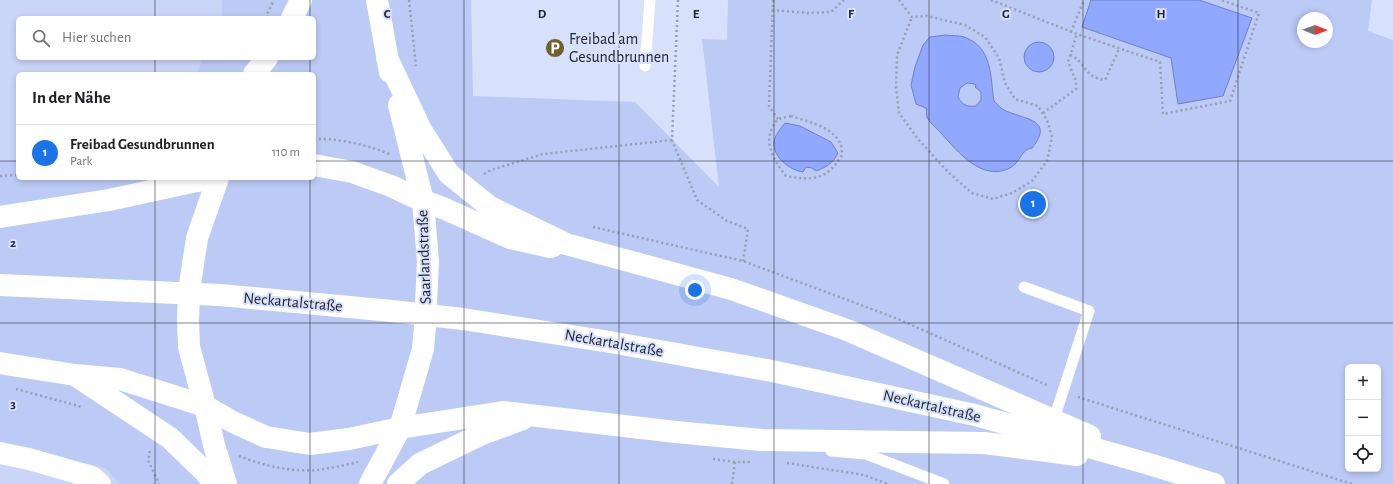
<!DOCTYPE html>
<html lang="de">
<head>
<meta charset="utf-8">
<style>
	:root { --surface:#fff; --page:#f6f6f6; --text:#202124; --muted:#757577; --line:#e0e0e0; --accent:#1a73e8 }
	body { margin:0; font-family:"Alegreya Sans",sans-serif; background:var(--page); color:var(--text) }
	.controls { position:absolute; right:12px; bottom:12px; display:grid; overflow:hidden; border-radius:6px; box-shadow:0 2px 6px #0003 }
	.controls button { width:36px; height:36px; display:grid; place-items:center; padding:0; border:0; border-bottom:1px solid var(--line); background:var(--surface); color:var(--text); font:20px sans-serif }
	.compass { position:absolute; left:1297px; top:12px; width:36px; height:36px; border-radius:50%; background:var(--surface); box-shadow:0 2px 6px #0003; rotate:91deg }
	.you { position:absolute; left:695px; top:290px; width:14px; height:14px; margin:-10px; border:3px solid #fff; border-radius:50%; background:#1a73e8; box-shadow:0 0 0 6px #1a73e833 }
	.badge { display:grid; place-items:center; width:26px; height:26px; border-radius:50%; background:var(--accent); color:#fff; font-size:13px; font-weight:700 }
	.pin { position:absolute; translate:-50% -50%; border:2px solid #fff; box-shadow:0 1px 4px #0006 }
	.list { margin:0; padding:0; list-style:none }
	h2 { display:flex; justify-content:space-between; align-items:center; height:52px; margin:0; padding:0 16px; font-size:17px }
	h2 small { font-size:13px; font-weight:400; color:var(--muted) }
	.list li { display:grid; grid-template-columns:26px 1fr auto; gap:12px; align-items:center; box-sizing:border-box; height:56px; padding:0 16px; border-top:1px solid var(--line) }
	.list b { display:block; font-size:15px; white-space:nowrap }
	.list p { margin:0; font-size:13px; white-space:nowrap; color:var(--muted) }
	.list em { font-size:13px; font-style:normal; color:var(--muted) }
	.icon { flex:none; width:22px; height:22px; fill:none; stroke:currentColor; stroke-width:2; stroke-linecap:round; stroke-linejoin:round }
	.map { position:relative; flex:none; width:1393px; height:484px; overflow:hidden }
	.search { position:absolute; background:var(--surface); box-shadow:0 2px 6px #0003; left:16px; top:16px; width:300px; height:44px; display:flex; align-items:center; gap:10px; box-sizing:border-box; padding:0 14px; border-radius:6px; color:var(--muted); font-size:15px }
	.panel { position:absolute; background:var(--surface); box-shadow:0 2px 6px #0003; left:16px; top:72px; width:300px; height:108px; border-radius:6px }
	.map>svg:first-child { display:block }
</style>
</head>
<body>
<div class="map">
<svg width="1393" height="484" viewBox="0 0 1393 484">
	<rect width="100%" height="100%" fill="#d8e1fc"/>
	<path fill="#cad5f8" d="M 0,0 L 222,0 L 222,18 L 18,18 L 18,58 L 202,58 L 197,74 L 18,74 L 18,160 L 0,161 Z
		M 0,443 L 105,468 L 120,484 L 0,484 Z"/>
	<path fill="#bccaf6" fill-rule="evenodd" d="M 222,0 L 471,0 L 473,96 L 635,102 L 719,187 L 702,39 L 727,40 L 728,0 L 1372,0 L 1368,31 L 1393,40 L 1393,484 L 120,484 L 105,468 L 0,443 L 0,161 L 18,160 L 18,178 L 314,178 L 314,74 L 197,74 L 202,58 L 314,58 L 314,18 L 222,18 ZM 1303,18 L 1327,18 L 1327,42 L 1303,42 ZM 1348,367 L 1378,367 L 1378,469 L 1348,469 Z"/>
	<path fill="#91a8ff" stroke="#7081c2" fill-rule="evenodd" d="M 1091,0 L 1199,0 L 1252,18 L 1223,96 L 1178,104 L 1171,58 L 1082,27 Z
		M 945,35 C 951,36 958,35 964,37 C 993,47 990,77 994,101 C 997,104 1000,108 1004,110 C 1022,119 1056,119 1032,148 C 1021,149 1021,162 1010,168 C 982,182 958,152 941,133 C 938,130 928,121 927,117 C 926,114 927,111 926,108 L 916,104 L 911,85 L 915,67 L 923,45 L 930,37 ZM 967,83 L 975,84 L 976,86 L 975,87 L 981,92 L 981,100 L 976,106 C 967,107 962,105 958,97 L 960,88 Z
		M1024 57a15 15 0 1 1 30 0a15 15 0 1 1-30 0Z
		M 785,123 L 800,126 L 831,142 L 838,153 C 833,163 827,167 816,171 L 812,168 L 806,167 L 803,172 C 790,170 773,158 774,142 C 775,135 781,128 785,123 Z"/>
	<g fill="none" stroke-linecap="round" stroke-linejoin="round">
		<path stroke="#979eb3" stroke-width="2.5" stroke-dasharray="2 3" stroke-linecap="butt" d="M 409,0 L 416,66
			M 678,0 L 672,140 L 697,200 L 727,221 L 748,229 L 743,261
			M 773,0 L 769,106 L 778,119
			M 899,0 L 912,17 L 927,16 L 965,25 L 985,37 L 999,58 L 1005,83 L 1015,99 L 1038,106 L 1047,120 L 1052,137 L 1047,161 L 1032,181 L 1012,193 L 993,199 L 972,193 L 948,172 L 918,139 L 899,113 L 896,87 L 897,55 L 912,17
			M 991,0 L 1077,34 L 1160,62 L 1163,114 L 1230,101 L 1259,13 L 1221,0
			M 772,10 L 807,13 L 831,12 L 844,0
			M 265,18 L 274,0
			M 1071,32 L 1084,0
			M 1070,55 C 1087,62 1082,77 1105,80 L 1119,49
			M 1043,113 L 1076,89 L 1076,81 L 1068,62 L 1077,34
			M 791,116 C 806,121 833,127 840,143 C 842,146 842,151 842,155 C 827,180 813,181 786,176 C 772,158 761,139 778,119 Z
			M 314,139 C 336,138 369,145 389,154
			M 484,174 L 491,170 L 543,154 L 672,140
			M 0,176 L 18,175
			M 593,227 L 743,261 L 898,319 L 1049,386
			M 16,389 L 82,407
			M 1078,397 L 1352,484
			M 150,451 L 148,460 L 159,484
			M 239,456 C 264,466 291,472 318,470 C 331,468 345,465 358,462
			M 713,459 L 735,462 L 750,462
			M 787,463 L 864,475 L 888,484
			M 732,484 L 735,462"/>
		<path stroke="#fff" stroke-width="11" d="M 645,66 L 650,0
			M 1024,287 L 1089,311 L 1054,419
			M 831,451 L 866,454 L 944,484"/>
		<path stroke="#fff" stroke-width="22" d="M 0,453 L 29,459 L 92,477 L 100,484"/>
		<path stroke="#fff" stroke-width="22" d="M 377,0 L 390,72
			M 292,18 L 301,0
			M 387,58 L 421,130 L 449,174 L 490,207 L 566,244 L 731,289 L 847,330 L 1090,436
			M 254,74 L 267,58
			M 314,165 L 352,172 L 391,186 L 423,201 L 443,208 L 510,238 L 550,247 L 553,246
			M 218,178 L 197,238 L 189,291 L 188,321 L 189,347 L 205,406 L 214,445 L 226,484
			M 0,217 L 109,200 L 192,182 L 218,178
			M 0,285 L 220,295 L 392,311 L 463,319 L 610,342 L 772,371 L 975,415 L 1149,464 L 1214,484
			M 0,363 L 75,375 L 120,379 L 205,406 L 233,422 L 266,437 L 310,444 L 349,439 L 400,428 L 503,412 L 676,432 L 761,440 L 984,443 L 1077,455
			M 78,377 L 170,438 L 204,471 L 215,484
			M 370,484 L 400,428 L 423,349 L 425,326 L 428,261 L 423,201 L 399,105
			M 398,484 L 420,464 L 482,434 L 523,419"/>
	</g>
	<path fill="none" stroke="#242732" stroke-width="1" stroke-opacity="0.55" d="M 155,0 L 155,18M 310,0 L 310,18M 464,0 L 464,484M 619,0 L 619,484M 774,0 L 774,484M 929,0 L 929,484M 1083,0 L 1083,484M 1238,0 L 1238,484M 155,58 L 155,74M 310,58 L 310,74M 0,161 L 18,161M 314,161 L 1393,161M 155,178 L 155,484M 310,178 L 310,484M 0,323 L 1393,323"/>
	<defs>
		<symbol id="parking-disc" viewBox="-11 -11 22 22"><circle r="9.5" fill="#70602e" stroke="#d8e1fc"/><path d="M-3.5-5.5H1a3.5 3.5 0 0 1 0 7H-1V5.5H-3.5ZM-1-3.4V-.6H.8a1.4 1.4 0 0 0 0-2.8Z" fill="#fff"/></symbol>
	</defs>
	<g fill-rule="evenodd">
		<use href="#parking-disc" x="544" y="37" width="22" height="22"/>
	</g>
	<g text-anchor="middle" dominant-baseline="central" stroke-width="4" stroke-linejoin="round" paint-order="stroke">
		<g font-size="16" fill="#242732" stroke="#d8e1fc" text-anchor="start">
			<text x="569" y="39">Freibad am<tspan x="569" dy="18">Gesundbrunnen</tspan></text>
		</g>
		<g font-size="16" fill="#242732" stroke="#d8e1fc">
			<text transform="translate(424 257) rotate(-92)">Saarlandstraße</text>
			<text transform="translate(293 302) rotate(5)">Neckartalstraße</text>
			<text transform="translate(614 343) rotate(10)">Neckartalstraße</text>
			<text transform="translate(932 406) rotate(13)">Neckartalstraße</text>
		</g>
	</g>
	<g font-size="13" text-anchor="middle" font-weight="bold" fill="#242732" stroke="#d8e1fc" stroke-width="4" stroke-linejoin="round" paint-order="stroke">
		<text x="387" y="18">C</text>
		<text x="542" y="18">D</text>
		<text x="696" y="18">E</text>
		<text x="851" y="18">F</text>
		<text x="1006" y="18">G</text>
		<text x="1161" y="18">H</text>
		<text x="13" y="247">2</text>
		<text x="13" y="408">3</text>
	</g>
</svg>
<div class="controls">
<button>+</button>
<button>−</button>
<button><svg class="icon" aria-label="locate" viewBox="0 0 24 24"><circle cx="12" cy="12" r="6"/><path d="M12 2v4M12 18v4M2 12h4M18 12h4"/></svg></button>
</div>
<svg class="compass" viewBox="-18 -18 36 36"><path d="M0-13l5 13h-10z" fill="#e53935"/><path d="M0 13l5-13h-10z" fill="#757577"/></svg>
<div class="you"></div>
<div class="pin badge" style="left:1033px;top:204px">1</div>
<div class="search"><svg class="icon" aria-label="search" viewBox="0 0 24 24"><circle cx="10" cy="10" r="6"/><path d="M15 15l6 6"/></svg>Hier suchen</div>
<section class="panel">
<h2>In der Nähe<small></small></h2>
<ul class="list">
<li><span class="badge">1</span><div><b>Freibad Gesundbrunnen</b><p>Park</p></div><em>110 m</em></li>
</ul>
</section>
</div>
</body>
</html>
